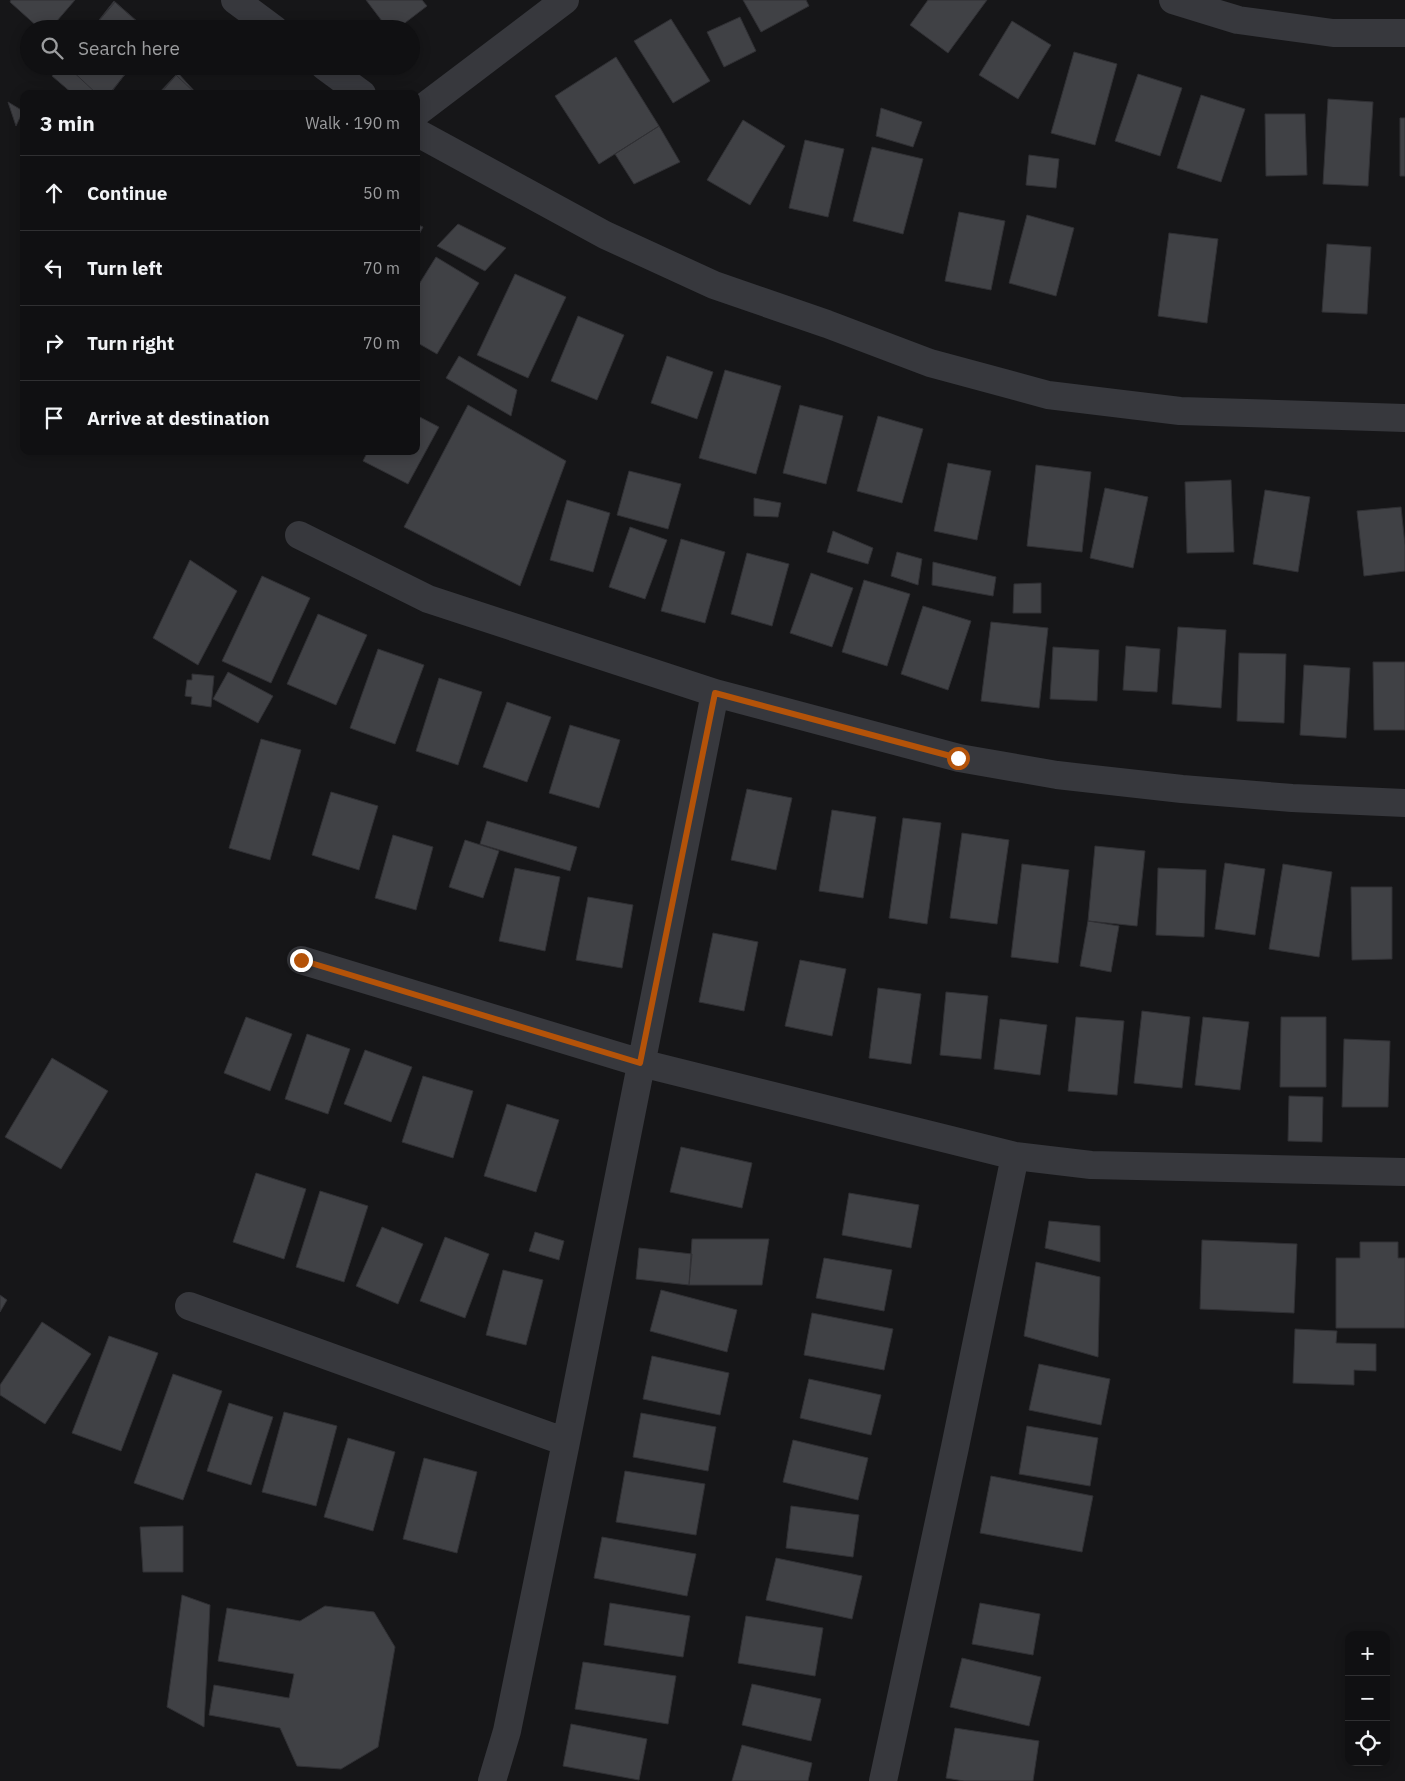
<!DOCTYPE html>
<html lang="en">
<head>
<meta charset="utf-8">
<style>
	:root { --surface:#101012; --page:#1e1e20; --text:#f1f3f6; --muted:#9c9d9f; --line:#303032 }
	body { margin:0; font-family:"IBM Plex Sans",sans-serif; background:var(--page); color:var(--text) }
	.controls { position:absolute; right:15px; bottom:15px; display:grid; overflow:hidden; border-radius:10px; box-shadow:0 2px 12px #0003 }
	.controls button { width:45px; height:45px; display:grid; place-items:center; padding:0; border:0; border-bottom:1px solid var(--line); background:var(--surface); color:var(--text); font:25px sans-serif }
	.stop { position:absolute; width:15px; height:15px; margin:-11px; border:4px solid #b45309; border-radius:50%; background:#fff }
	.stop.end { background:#b45309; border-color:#fff; box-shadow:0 1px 5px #0008 }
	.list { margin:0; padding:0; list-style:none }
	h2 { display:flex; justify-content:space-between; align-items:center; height:65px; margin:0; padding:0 20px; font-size:21px }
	h2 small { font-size:16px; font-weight:400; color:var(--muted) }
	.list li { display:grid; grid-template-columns:32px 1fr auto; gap:15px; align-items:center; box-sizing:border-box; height:75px; padding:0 20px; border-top:1px solid var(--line) }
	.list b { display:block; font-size:19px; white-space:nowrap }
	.list em { font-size:16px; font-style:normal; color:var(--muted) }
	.icon { flex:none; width:28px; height:28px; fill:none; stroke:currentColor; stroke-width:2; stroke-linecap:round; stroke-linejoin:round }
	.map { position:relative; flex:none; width:1405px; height:1781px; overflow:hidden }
	.search { position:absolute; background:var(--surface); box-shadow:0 2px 12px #0003; left:20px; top:20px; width:400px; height:55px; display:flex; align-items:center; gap:12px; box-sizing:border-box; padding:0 18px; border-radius:28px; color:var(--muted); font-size:19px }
	.panel { position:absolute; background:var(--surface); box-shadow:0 2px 12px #0003; left:20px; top:90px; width:400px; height:365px; border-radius:10px }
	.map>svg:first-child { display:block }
</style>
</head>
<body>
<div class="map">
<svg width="1405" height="1781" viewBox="0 0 1405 1781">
	<rect width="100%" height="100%" fill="#161618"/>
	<path fill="#404145" stroke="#303034" d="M 11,0 L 75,0 L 50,29 L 40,29 L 10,2 Z
		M 366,0 L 422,0 L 427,6 L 397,29 L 388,29 Z
		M 743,0 L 806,0 L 809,6 L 761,32 Z
		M 928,0 L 987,0 L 948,53 L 910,25 Z
		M 114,1 L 145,29 L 92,29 Z
		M 115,2 L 146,29 L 92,29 Z
		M 740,17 L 756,51 L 724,67 L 707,32 Z
		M 671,19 L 710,81 L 673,103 L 634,41 Z
		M 1012,21 L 1051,45 L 1018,99 L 979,75 Z
		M 1074,52 L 1117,64 L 1095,145 L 1051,133 Z
		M 616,57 L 659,126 L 599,164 L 555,96 Z
		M 60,66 L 132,66 L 109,94 L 73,94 L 52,76 Z
		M 67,66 L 131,66 L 110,94 L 97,94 Z
		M 178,73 L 197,94 L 160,94 Z
		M 1138,74 L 1182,88 L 1160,156 L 1115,141 Z
		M 176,75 L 196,94 L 158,94 Z
		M 1201,95 L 1245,109 L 1221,182 L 1177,168 Z
		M 1328,99 L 1373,102 L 1368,186 L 1323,184 Z
		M 8,102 L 23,111 L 16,126 Z
		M 881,108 L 922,122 L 913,147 L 876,136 Z
		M 1265,114 L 1305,114 L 1307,175 L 1266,176 Z
		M 1400,118 L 1405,118 L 1405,176 L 1400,176 Z
		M 743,120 L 785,146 L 750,205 L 707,180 Z
		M 659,126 L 680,162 L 634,184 L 615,154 Z
		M 805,140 L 844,149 L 828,217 L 789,208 Z
		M 872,147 L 923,159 L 903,234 L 853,221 Z
		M 1029,155 L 1059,159 L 1056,188 L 1026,185 Z
		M 959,212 L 1005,221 L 991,290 L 945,281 Z
		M 1027,215 L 1074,228 L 1056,296 L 1009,283 Z
		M 416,224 L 423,227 L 416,240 Z
		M 458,224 L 506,248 L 485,271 L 437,246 Z
		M 1169,233 L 1218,239 L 1207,323 L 1158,316 Z
		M 1327,244 L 1371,247 L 1367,314 L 1322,312 Z
		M 436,257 L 479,283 L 437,354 L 416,342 L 416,289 Z
		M 515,274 L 566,297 L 528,378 L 477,355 Z
		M 578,316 L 624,335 L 597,400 L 551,381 Z
		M 459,356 L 517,390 L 511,416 L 446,378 Z
		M 667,356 L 713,372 L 697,419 L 651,403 Z
		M 725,370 L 781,386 L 756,474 L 699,458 Z
		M 468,405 L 566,461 L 520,586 L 404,527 Z
		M 800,405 L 843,416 L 826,484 L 783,473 Z
		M 416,415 L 439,427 L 408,484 L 363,461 L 368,451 L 416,451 Z
		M 878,416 L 923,429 L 902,503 L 857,491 Z
		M 948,463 L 991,471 L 977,540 L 934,531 Z
		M 1036,465 L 1091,472 L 1082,552 L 1027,546 Z
		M 629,471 L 681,484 L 668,529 L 617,515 Z
		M 1231,480 L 1234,552 L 1187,553 L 1185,482 Z
		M 1105,488 L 1148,497 L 1133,568 L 1090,558 Z
		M 1265,490 L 1310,497 L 1298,572 L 1253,564 Z
		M 754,498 L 781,503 L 778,517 L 754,516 Z
		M 567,500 L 610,513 L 593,572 L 550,560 Z
		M 1401,507 L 1405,545 L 1405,571 L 1364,576 L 1357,511 Z
		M 630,527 L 667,540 L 645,599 L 609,587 Z
		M 833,531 L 873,548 L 868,564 L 827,552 Z
		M 681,539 L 725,552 L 705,623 L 661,611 Z
		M 897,552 L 922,559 L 918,585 L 891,576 Z
		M 747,553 L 789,564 L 772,626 L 731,614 Z
		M 190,560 L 237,591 L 198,665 L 153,638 Z
		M 933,562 L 996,577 L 993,596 L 932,585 Z
		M 811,573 L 853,588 L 832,647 L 790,633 Z
		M 262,576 L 310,598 L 271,683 L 222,661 Z
		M 864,580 L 910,594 L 887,666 L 842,652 Z
		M 1041,583 L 1041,613 L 1013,613 L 1014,584 Z
		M 923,606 L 971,621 L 948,690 L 901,674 Z
		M 318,614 L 367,635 L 336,705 L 287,684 Z
		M 991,622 L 1048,628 L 1039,708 L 981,701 Z
		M 1178,627 L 1226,630 L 1221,708 L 1172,704 Z
		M 1126,646 L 1160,649 L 1157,692 L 1123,690 Z
		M 1053,647 L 1099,650 L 1097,701 L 1050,699 Z
		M 378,649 L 424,665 L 395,744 L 350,728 Z
		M 1239,653 L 1286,654 L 1284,723 L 1237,721 Z
		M 1373,662 L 1405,662 L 1405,730 L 1374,730 Z
		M 1304,665 L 1350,668 L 1346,738 L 1300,735 Z
		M 228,672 L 273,696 L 258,723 L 213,699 Z
		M 192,674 L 214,676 L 211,707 L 191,704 L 192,697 L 185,696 L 187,680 L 192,680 Z
		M 439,678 L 482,692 L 458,765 L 416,751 Z
		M 507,702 L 551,717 L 527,782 L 483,767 Z
		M 570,725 L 620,740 L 599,808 L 549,793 Z
		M 261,739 L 301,750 L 270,860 L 229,848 Z
		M 747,789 L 792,798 L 776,870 L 731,860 Z
		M 331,792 L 378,806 L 359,870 L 312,855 Z
		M 832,810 L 876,817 L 863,898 L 819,891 Z
		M 903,818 L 941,823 L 927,924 L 889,918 Z
		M 487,821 L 577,847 L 570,871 L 480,844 Z
		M 962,833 L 1009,840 L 997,924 L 950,918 Z
		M 393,835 L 433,847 L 416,910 L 375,898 Z
		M 465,840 L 499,851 L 483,898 L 449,887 Z
		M 1095,846 L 1145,851 L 1137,926 L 1088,921 Z
		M 1225,863 L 1265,869 L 1255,935 L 1215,929 Z
		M 1022,864 L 1069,870 L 1058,963 L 1011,957 Z
		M 1283,864 L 1332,872 L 1319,957 L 1269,949 Z
		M 515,868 L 560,877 L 545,951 L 499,941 Z
		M 1158,868 L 1206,870 L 1204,937 L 1156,935 Z
		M 1351,887 L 1392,887 L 1392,959 L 1352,960 Z
		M 588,897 L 633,905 L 622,968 L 576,960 Z
		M 1088,921 L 1119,926 L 1111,972 L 1080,966 Z
		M 713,933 L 758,942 L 744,1011 L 699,1002 Z
		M 800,960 L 846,969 L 832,1036 L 785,1026 Z
		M 878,988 L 921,994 L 911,1064 L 869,1058 Z
		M 946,992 L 988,996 L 981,1059 L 940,1055 Z
		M 1142,1011 L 1190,1017 L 1182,1088 L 1134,1083 Z
		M 246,1017 L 292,1034 L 270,1091 L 224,1073 Z
		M 1076,1017 L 1124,1021 L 1117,1095 L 1068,1091 Z
		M 1203,1017 L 1249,1022 L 1240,1090 L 1195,1085 Z
		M 1281,1017 L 1326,1017 L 1326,1087 L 1280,1087 Z
		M 1000,1019 L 1047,1025 L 1040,1075 L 994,1069 Z
		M 307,1034 L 350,1049 L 328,1114 L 285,1099 Z
		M 1344,1039 L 1390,1041 L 1388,1107 L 1342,1107 Z
		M 365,1050 L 412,1067 L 391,1122 L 344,1104 Z
		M 52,1058 L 108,1091 L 61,1169 L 5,1137 Z
		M 423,1076 L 473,1091 L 453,1158 L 402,1142 Z
		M 1289,1096 L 1323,1097 L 1322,1142 L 1288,1141 Z
		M 507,1104 L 559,1120 L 536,1192 L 484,1176 Z
		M 681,1147 L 752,1163 L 742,1208 L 670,1192 Z
		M 256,1173 L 306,1189 L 284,1259 L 233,1242 Z
		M 320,1191 L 368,1206 L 344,1282 L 296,1267 Z
		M 849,1193 L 919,1205 L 911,1248 L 842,1235 Z
		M 1049,1221 L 1100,1226 L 1100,1262 L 1045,1248 Z
		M 382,1227 L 423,1244 L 398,1304 L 356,1286 Z
		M 535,1232 L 564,1241 L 559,1260 L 529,1251 Z
		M 445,1237 L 489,1254 L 465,1318 L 420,1301 Z
		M 692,1239 L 769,1239 L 762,1285 L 689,1285 Z
		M 1202,1240 L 1297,1244 L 1294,1313 L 1200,1309 Z
		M 1360,1242 L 1398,1242 L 1398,1258 L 1405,1258 L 1405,1328 L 1336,1328 L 1336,1258 L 1360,1258 Z
		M 639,1248 L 692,1254 L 689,1285 L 636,1279 Z
		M 824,1258 L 892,1270 L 884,1311 L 816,1298 Z
		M 1036,1262 L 1100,1277 L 1098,1357 L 1024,1336 Z
		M 503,1270 L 543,1280 L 526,1345 L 486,1335 Z
		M 661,1290 L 737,1310 L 727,1352 L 650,1331 Z
		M 0,1295 L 7,1300 L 0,1312 Z
		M 812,1313 L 893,1329 L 884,1370 L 804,1355 Z
		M 42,1322 L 91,1354 L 45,1424 L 0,1395 L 0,1385 Z
		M 1295,1329 L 1337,1331 L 1336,1343 L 1376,1344 L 1376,1371 L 1354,1370 L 1354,1385 L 1293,1383 Z
		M 109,1336 L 158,1353 L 121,1451 L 72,1433 Z
		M 652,1356 L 729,1373 L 720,1415 L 643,1399 Z
		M 1039,1364 L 1110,1379 L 1101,1425 L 1029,1410 Z
		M 173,1374 L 222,1391 L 183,1500 L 134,1483 Z
		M 809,1379 L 881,1395 L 871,1435 L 800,1418 Z
		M 229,1403 L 273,1417 L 251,1485 L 207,1471 Z
		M 284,1412 L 337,1426 L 316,1506 L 262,1492 Z
		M 641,1413 L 716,1427 L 708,1471 L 633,1457 Z
		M 1027,1426 L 1098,1438 L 1090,1486 L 1019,1474 Z
		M 348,1438 L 395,1452 L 373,1531 L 324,1517 Z
		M 793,1440 L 868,1458 L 858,1500 L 783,1482 Z
		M 424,1458 L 477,1472 L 457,1553 L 403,1539 Z
		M 625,1471 L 705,1484 L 696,1535 L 616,1522 Z
		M 991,1476 L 1093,1496 L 1082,1552 L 980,1533 Z
		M 791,1506 L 859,1515 L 853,1557 L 786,1548 Z
		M 183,1526 L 183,1572 L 143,1572 L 140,1527 Z
		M 602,1537 L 696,1554 L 687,1596 L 594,1578 Z
		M 776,1558 L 862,1576 L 852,1619 L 766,1600 Z
		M 182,1595 L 210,1605 L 204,1727 L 167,1707 Z
		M 610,1603 L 690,1616 L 683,1657 L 604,1645 Z
		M 980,1603 L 1040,1614 L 1033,1655 L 972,1644 Z
		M 325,1606 L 374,1612 L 395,1647 L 378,1747 L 341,1769 L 297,1766 L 280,1728 L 209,1715 L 214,1685 L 289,1698 L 294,1674 L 218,1661 L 227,1608 L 300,1621 Z
		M 746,1616 L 823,1628 L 815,1676 L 738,1663 Z
		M 962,1658 L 1041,1677 L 1029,1726 L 950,1707 Z
		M 583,1662 L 676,1676 L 668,1724 L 575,1709 Z
		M 752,1684 L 821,1699 L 811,1741 L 742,1725 Z
		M 571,1724 L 647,1739 L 639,1780 L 563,1766 Z
		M 955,1728 L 1039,1741 L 1033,1781 L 964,1781 L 946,1778 Z
		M 742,1745 L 812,1763 L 808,1781 L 732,1781 Z"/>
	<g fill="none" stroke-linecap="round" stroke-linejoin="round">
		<path stroke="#37383d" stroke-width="28" d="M 235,0 L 274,29
			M 1173,0 L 1238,20 L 1333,33 L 1405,33
			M 324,66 L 362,94
			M 416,113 L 565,0
			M 416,132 L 605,235 L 714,285 L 827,324 L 930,363 L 1048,395 L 1180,411 L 1405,418
			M 299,535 L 428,599 L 715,693 L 959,758 L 1057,775 L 1182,789 L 1292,798 L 1405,803
			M 301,960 L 641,1063 L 1015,1156 L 1091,1165 L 1405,1172
			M 189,1306 L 566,1442
			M 492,1781 L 507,1731 L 566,1442 L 715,693
			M 883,1781 L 955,1447 L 1015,1156"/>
	</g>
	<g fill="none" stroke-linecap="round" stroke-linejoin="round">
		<path stroke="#b45309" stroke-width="6" d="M 301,960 L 640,1063 L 715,693 L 958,758"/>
	</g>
</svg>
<div class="controls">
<button>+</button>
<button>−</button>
<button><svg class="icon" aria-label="locate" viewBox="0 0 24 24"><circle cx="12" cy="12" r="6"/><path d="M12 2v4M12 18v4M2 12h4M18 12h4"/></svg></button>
</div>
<div class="stop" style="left:958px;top:758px"></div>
<div class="stop end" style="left:301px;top:960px"></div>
<div class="search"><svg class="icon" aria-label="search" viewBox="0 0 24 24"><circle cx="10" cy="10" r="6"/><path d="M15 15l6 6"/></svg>Search here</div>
<section class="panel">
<h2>3 min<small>Walk · 190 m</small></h2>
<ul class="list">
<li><svg class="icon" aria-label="ahead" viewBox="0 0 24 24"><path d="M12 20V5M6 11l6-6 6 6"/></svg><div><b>Continue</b></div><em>50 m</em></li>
<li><svg class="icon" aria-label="left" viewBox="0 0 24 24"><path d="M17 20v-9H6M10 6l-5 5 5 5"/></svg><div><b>Turn left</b></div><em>70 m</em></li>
<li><svg class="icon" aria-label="right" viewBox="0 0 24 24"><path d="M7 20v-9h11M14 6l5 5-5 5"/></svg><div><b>Turn right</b></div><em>70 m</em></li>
<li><svg class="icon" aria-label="arrive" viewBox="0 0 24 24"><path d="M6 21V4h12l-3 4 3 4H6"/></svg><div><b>Arrive at destination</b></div></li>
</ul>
</section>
</div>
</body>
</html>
